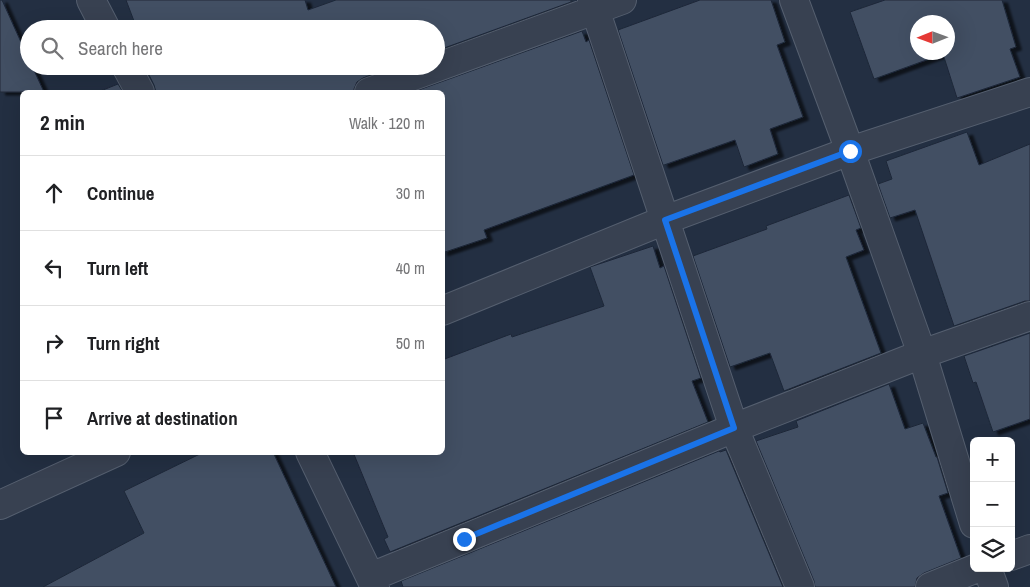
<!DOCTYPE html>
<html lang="en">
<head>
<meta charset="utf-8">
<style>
	:root { --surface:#fff; --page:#f6f6f6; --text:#202124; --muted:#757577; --line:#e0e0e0 }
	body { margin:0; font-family:"Archivo Narrow",sans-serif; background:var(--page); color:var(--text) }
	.controls { position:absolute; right:15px; bottom:15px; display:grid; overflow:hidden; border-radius:8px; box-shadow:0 5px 20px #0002 }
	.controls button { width:45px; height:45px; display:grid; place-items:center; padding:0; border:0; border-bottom:1px solid var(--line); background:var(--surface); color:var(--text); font:25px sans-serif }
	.compass { position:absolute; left:910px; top:15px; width:45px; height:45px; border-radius:50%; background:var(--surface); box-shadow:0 5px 20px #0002; rotate:269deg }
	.stop { position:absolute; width:15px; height:15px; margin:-11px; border:4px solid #1a73e8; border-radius:50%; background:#fff }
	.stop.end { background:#1a73e8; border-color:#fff; box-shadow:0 1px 5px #0008 }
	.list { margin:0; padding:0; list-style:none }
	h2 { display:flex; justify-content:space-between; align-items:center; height:65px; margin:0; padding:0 20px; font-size:21px }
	h2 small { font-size:16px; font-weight:400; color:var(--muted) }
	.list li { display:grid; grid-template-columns:32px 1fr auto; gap:15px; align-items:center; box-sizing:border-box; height:75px; padding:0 20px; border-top:1px solid var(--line) }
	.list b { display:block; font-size:19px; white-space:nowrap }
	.list em { font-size:16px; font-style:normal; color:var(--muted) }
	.icon { flex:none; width:28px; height:28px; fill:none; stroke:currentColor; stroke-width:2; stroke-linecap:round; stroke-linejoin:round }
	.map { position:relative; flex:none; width:1030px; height:587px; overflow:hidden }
	.search { position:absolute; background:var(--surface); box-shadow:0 5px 20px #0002; left:20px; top:20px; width:425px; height:55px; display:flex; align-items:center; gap:12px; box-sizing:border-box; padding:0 18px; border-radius:28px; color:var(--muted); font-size:19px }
	.panel { position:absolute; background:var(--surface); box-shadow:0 5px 20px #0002; left:20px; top:90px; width:425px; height:365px; border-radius:8px }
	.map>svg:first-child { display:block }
</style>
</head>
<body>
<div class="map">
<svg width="1030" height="587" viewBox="0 0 1030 587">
	<defs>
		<filter id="shadow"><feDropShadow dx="5.5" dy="3" stdDeviation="1" flood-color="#0009"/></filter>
	</defs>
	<rect width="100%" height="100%" fill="#232f42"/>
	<path fill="#424f64" stroke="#1e2839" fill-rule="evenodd" filter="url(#shadow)" d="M 0,0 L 2,0 L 29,60 L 29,66 L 32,66 L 44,92 L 0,92 Z
		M 126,0 L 305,0 L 308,10 L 336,0 L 571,0 L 571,2 L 436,51 L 436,29 L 137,29 Z
		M 700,0 L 771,0 L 785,42 L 777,45 L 803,117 L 770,129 L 778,154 L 744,167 L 735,140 L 664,165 L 663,165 L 618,30 Z
		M 885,0 L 1002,0 L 1016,47 L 1010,49 L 1020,77 L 957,98 L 943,54 L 874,79 L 850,12 ZM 918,22 L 948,22 L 948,52 L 918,52 Z
		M 582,31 L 586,42 L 589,40 L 634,175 L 484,230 L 487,238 L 442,253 L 442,92 L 413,92 Z
		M 150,66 L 394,66 L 363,78 L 357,82 L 354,89 L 354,92 L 156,92 L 154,85 L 147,71 L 151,69 Z
		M 118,84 L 123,92 L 98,92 Z
		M 967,132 L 979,165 L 1030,144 L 1030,301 L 1025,301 L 954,326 L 915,210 L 890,218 L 878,184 L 892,179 L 886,161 Z
		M 849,195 L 861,228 L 856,230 L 864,250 L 846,257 L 881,353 L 784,391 L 770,353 L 730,367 L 693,256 L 767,229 L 766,226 Z
		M 653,246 L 660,268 L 664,266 L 701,378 L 692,381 L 708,422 L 390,552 L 384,539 L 388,537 L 353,452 L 442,452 L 442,360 L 511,334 L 512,337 L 604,306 L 590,267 Z
		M 1030,333 L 1030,419 L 993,432 L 976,382 L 973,383 L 964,356 Z
		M 889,384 L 905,429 L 923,423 L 936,457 L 937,457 L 948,493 L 939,496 L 961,558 L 924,573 L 917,578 L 915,587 L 815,587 L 814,581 L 756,441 L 798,427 L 796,421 Z
		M 726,450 L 783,587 L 403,587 L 401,581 L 719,451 L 720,452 Z
		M 204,452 L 273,452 L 336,587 L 43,587 L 144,533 L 124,491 Z"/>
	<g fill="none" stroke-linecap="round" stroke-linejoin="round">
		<defs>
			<path id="minor" d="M 91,0 L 106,29
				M 592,0 L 734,428 L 800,587
				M 794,0 L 850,151 L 922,354 L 974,524
				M 126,66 L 140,92
				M 369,92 L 622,0
				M 442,311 L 665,220 L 850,151 L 1030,92
				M 310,452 L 375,587
				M 0,505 L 116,452
				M 1011,556 L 1030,549
				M 987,568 L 994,587
				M 371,577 L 734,428 L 922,354 L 1030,316
				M 930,587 L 977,568"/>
		</defs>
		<use href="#minor" stroke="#555f6f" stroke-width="30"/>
		<use href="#minor" stroke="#384151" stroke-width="28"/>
	</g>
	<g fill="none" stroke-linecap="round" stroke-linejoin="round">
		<path stroke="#1a73e8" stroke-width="6" d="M 464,539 L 734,428 L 665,220 L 850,151"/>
	</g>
</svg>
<div class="controls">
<button>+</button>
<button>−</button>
<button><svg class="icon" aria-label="layers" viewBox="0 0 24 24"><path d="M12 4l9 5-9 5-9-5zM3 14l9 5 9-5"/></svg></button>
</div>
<svg class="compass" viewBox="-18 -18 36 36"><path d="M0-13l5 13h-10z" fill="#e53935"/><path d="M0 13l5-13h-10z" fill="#757577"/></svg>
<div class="stop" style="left:850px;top:151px"></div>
<div class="stop end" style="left:464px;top:539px"></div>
<div class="search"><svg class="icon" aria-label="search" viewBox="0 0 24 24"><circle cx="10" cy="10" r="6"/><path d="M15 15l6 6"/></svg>Search here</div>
<section class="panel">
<h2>2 min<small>Walk · 120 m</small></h2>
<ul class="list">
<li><svg class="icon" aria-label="ahead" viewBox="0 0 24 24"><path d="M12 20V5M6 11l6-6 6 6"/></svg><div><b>Continue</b></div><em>30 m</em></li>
<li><svg class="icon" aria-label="left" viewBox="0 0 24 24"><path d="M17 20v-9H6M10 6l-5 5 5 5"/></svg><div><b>Turn left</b></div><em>40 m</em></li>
<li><svg class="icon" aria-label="right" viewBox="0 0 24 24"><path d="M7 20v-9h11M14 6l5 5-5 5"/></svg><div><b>Turn right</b></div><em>50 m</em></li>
<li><svg class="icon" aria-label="arrive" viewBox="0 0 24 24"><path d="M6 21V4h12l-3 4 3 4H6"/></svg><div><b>Arrive at destination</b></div></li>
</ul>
</section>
</div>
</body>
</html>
